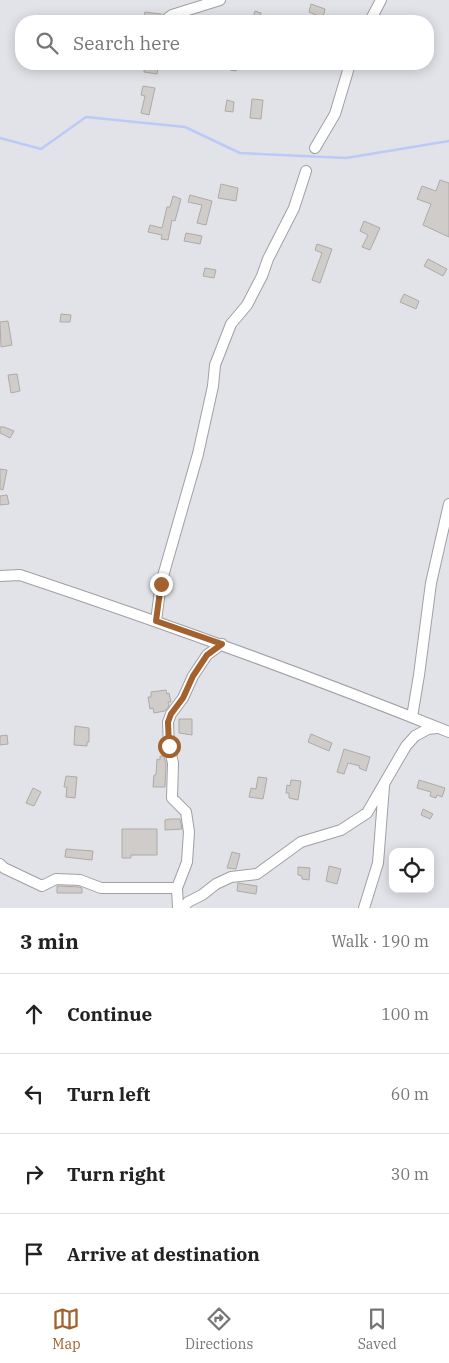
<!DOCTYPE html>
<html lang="en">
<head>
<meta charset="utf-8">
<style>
	:root { --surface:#fff; --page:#f6f6f6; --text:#222; --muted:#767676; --line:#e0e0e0; --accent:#a3612e }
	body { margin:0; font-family:"IBM Plex Serif",serif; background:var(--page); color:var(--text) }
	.controls { position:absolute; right:15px; bottom:15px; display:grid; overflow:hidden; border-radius:10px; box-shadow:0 2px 12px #0003 }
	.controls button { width:45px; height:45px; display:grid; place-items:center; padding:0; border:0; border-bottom:1px solid var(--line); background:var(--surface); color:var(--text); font:25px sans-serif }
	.stop { position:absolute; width:15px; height:15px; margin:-11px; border:4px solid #a3612e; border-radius:50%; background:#fff }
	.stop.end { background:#a3612e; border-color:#fff; box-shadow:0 1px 5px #0008 }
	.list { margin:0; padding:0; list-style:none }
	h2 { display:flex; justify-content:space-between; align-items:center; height:65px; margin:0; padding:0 20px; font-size:21px }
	h2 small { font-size:16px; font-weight:400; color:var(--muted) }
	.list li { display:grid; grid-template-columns:32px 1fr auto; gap:15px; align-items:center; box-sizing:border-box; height:80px; padding:0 20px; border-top:1px solid var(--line) }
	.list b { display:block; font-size:19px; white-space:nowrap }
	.list em { font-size:16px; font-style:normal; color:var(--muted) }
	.icon { flex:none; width:28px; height:28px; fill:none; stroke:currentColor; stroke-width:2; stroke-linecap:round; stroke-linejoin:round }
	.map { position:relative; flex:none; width:449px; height:908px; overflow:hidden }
	.search { position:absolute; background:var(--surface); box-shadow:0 2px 12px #0003; left:15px; right:15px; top:15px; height:55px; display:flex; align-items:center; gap:12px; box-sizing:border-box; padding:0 18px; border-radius:20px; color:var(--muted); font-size:19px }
	.sheet { height:385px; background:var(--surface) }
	nav { display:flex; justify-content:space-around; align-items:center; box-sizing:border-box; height:70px; border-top:1px solid var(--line); background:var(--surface); font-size:14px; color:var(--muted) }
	nav a { display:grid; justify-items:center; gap:2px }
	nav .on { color:var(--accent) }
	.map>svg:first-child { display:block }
</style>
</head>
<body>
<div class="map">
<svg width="449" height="908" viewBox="0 0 449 908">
	<rect width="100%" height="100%" fill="#e2e3e8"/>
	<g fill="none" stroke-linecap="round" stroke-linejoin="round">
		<path stroke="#bbcaf7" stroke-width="2.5" d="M 0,138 L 41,149 L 86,117 L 185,127 L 240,153 L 346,158 L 449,141"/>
	</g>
	<path fill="#d0ccc9" stroke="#aeaaa7" d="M 311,4 L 325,9 L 323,18 L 309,12 Z
		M 255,11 L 261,13 L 259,21 L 252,21 Z
		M 145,12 L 161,14 L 161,15 L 157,21 L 143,21 Z
		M 145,64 L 159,64 L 157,74 L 144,72 Z
		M 231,64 L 238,64 L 236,71 L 230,70 Z
		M 143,86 L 155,88 L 149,115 L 141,113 L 145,96 L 141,95 Z
		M 252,99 L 263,100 L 261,119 L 250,118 Z
		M 227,100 L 234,102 L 233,112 L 225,111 Z
		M 440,180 L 449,183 L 449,237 L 423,225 L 431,204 L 417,199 L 422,186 L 436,191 Z
		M 221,184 L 238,188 L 236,201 L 218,198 Z
		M 190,195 L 212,201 L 206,225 L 197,223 L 202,205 L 188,202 Z
		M 173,196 L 181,199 L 175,221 L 172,220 L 168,240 L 161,239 L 162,235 L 148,232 L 150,225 L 162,228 L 167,207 L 170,207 Z
		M 364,221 L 380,228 L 370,250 L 362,247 L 368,235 L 360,231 Z
		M 186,233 L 202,236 L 200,244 L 184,241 Z
		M 317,244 L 332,249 L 320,283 L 312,280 L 322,253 L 315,250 Z
		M 428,259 L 447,269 L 443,276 L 424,266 Z
		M 205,268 L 216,270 L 214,278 L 203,276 Z
		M 404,294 L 419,301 L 416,309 L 400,302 Z
		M 61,314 L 71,315 L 70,322 L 60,322 Z
		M 8,321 L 12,345 L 1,347 L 0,322 Z
		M 17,374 L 20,391 L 11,393 L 8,375 Z
		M 0,427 L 4,427 L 14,431 L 10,438 L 0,433 Z
		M 0,469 L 7,470 L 3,490 L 0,489 Z
		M 7,495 L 9,504 L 0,505 L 0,496 Z
		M 166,690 L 167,694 L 169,693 L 171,702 L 168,702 L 169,706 L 165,711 L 154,713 L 153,708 L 150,709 L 148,697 L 151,697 L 151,692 Z
		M 179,719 L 192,719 L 192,735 L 179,733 Z
		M 75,726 L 89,728 L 89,742 L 87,742 L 87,746 L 74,745 Z
		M 311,734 L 332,743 L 329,751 L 308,742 Z
		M 7,735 L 8,744 L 0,745 L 0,736 Z
		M 344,749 L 370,757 L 366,771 L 359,768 L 360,766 L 348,763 L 344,774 L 337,772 Z
		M 160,756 L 164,756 L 166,764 L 165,787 L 153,787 L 154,775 L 156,775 L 157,759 L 160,760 Z
		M 66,776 L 77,777 L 75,798 L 66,797 L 67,787 L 64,787 Z
		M 258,777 L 267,778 L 263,799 L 249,797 L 251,788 L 256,789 Z
		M 291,780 L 301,781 L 298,800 L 289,798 L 289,793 L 286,793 L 287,785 L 290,786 Z
		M 419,780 L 445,788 L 442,797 L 437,795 L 436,798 L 430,796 L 431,792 L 417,788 Z
		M 33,788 L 41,792 L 34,806 L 26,803 Z
		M 423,809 L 433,814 L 430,819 L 421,815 Z
		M 170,819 L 180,819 L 182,829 L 165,830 L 165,820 Z
		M 122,829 L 157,829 L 157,855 L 131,855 L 131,858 L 122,858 Z
		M 66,849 L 93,851 L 92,860 L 65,857 Z
		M 232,852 L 240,854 L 236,869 L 227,868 Z
		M 329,866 L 341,869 L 337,884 L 326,881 Z
		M 298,867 L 310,868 L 309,880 L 302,879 L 302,876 L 298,875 Z
		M 238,883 L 257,886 L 256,894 L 237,891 Z
		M 57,886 L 79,887 L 82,888 L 82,893 L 57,893 Z"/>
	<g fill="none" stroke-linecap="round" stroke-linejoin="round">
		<defs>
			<path id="minor" d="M 164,21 L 172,15 L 220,0
				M 370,21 L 381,0
				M 315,148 L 335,114 L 350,64
				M 0,576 L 20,575 C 164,623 307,675 449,732
				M 156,621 L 161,583 L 198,454 L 213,386 L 215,365 L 231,324 L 247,305 L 262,276 L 268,259 L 294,208 L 306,171
				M 412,717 L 419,675 L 431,583 L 449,504
				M 0,864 L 4,868 L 42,886 L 56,879 L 80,880 L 101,888 L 177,888
				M 178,908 L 177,888 L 187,862 L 189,832 L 186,812 L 172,798 L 173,763 L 169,746 L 168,722 L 171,714 L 183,698 L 193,676 L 207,655 L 222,644
				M 183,908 L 188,902 L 202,895 L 216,884 L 231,877 L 257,874 L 301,842 L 341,830 L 367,813 L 406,746 L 415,736 L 428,729 L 437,728
				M 364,908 L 378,863 L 384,786"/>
		</defs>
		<use href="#minor" stroke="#9fa0a4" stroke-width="12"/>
		<use href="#minor" stroke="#fff" stroke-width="10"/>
	</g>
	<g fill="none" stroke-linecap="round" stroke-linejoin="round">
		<path stroke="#a3612e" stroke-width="6" d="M 161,584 L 156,621 L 222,644 L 207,655 L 193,676 L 183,698 L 171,714 L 168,722 L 169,746"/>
	</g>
</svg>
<div class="controls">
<button><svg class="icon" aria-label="locate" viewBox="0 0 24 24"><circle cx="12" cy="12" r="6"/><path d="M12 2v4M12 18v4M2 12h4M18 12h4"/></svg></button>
</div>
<div class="stop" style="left:169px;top:746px"></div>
<div class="stop end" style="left:161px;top:584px"></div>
<div class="search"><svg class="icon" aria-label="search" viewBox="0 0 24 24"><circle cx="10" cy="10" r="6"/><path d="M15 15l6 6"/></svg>Search here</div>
</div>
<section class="sheet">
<h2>3 min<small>Walk · 190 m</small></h2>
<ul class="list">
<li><svg class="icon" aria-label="ahead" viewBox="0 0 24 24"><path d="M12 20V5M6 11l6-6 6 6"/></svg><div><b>Continue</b></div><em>100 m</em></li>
<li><svg class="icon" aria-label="left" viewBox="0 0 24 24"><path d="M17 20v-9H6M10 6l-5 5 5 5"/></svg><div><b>Turn left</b></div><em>60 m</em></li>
<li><svg class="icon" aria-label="right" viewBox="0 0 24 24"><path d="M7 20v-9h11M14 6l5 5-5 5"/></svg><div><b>Turn right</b></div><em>30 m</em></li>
<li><svg class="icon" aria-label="arrive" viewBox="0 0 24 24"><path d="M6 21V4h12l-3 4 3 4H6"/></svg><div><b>Arrive at destination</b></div></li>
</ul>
</section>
<nav>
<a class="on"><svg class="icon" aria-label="map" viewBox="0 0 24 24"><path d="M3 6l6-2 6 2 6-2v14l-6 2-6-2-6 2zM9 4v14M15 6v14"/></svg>Map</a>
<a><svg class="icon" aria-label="directions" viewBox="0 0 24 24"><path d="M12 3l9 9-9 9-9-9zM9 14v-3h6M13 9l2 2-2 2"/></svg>Directions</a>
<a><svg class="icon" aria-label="saved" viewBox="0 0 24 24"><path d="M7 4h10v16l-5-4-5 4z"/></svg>Saved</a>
</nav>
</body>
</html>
